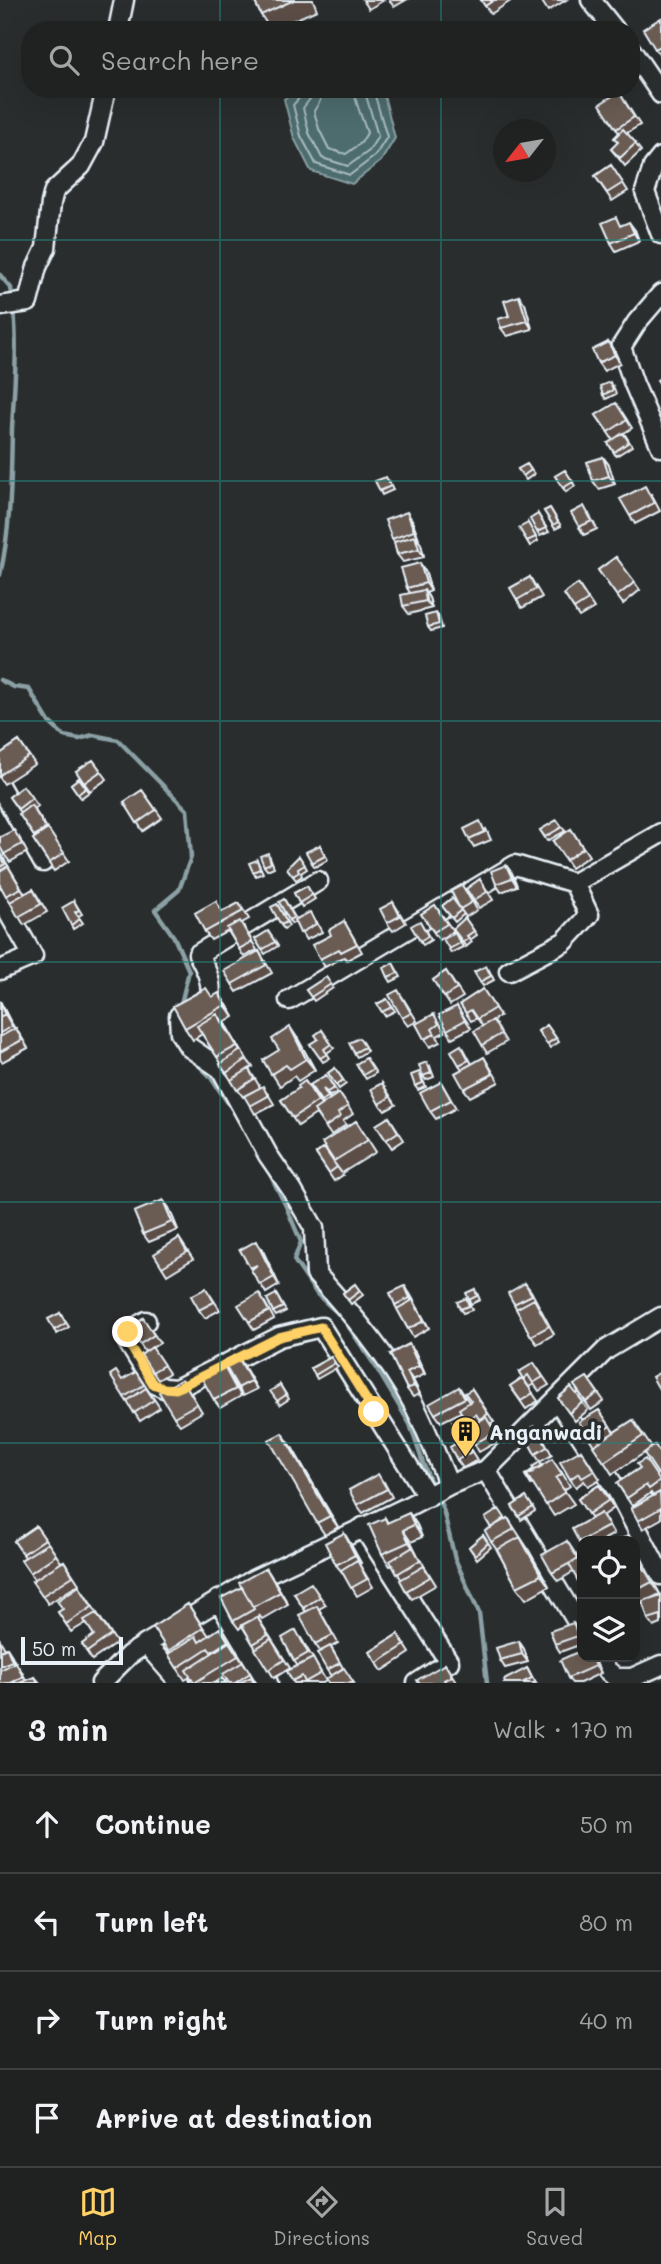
<!DOCTYPE html>
<html lang="en">
<head>
<meta charset="utf-8">
<style>
	:root { --surface:#202222; --page:#2d2f2f; --text:#f1f3f6; --muted:#a2a4a5; --line:#3d3f40; --accent:#ffd166 }
	body { margin:0; font-family:Mali,sans-serif; background:var(--page); color:var(--text) }
	.controls { position:absolute; right:21px; bottom:21px; display:grid; overflow:hidden; border-radius:14px; box-shadow:0 7px 28px #0002 }
	.controls button { width:63px; height:63px; display:grid; place-items:center; padding:0; border:0; border-bottom:2px solid var(--line); background:var(--surface); color:var(--text); font:35px sans-serif }
	.compass { position:absolute; left:493px; top:119px; width:63px; height:63px; border-radius:50%; background:var(--surface); box-shadow:0 7px 28px #0002; rotate:239deg }
	.scale { position:absolute; left:21px; bottom:18px; width:102px; box-sizing:border-box; padding-left:7px; border:4px solid #e8f1f8; border-top:0; font-size:19px; line-height:24px; white-space:nowrap; color:#e8f1f8; -webkit-text-stroke:5px #2a2d2e; paint-order:stroke }
	.stop { position:absolute; width:21px; height:21px; margin:-16px; border:5px solid #ffd166; border-radius:50%; background:#fff }
	.stop.end { background:#ffd166; border-color:#fff; box-shadow:0 2px 7px #0008 }
	.list { margin:0; padding:0; list-style:none }
	h2 { display:flex; justify-content:space-between; align-items:center; height:91px; margin:0; padding:0 28px; font-size:30px }
	h2 small { font-size:23px; font-weight:400; color:var(--muted) }
	.list li { display:grid; grid-template-columns:46px 1fr auto; gap:21px; align-items:center; box-sizing:border-box; height:98px; padding:0 28px; border-top:2px solid var(--line) }
	.list b { display:block; font-size:26px; white-space:nowrap }
	.list em { font-size:23px; font-style:normal; color:var(--muted) }
	.icon { flex:none; width:38px; height:38px; fill:none; stroke:currentColor; stroke-width:2; stroke-linecap:round; stroke-linejoin:round }
	.map { position:relative; flex:none; width:661px; height:1683px; overflow:hidden }
	.search { position:absolute; background:var(--surface); box-shadow:0 7px 28px #0002; left:21px; right:21px; top:21px; height:77px; display:flex; align-items:center; gap:18px; box-sizing:border-box; padding:0 24px; border-radius:28px; color:var(--muted); font-size:26px }
	.sheet { height:483px; background:var(--surface) }
	nav { display:flex; justify-content:space-around; align-items:center; box-sizing:border-box; height:98px; border-top:2px solid var(--line); background:var(--surface); font-size:19px; color:var(--muted) }
	nav a { display:grid; justify-items:center; gap:4px }
	nav .on { color:var(--accent) }
	.map>svg:first-child { display:block }
</style>
</head>
<body>
<div class="map">
<svg width="661" height="1683" viewBox="0 0 661 1683">
	<rect width="100%" height="100%" fill="#2a2d2e"/>
	<filter id="ink" filterUnits="userSpaceOnUse"><feTurbulence type="fractalNoise" baseFrequency=".0143" numOctaves="2"/><feDisplacementMap in="SourceGraphic" scale="14" xChannelSelector="R" yChannelSelector="G"/><feConvolveMatrix kernelMatrix="1 2 1 2 8 2 1 2 1" color-interpolation-filters="sRGB"/></filter>
	<g filter="url(#ink)">
		<path fill="#4d6c6e" stroke="#8ba1a5" stroke-width="2" d="M 300,89 L 378,89 L 385,99 L 395,138 L 381,161 L 352,184 L 311,171 L 294,138 L 284,99 Z"/>
		<g fill="none" stroke-linecap="round" stroke-linejoin="round">
			<path stroke="#aabcc1" stroke-width="2" d="M 303,89 L 301,96 L 293,105 L 301,136 L 316,164 L 350,175 L 375,156 L 387,137 L 373,89
				M 311,89 L 310,99 L 303,108 L 309,133 L 322,158 L 348,166 L 369,151 L 378,136 L 364,89
				M 322,89 L 320,101 L 314,111 L 319,129 L 329,149 L 346,154 L 361,143 L 367,133 C 363,119 355,104 354,89"/>
			<path stroke="#8ba1a5" stroke-width="4.5" d="M 0,275 L 11,288 L 13,301
				M 0,575 C 11,528 11,477 12,429 C 14,389 18,350 14,310
				M 0,680 L 14,687 L 29,689 L 49,722 L 64,736 L 79,739 L 93,735 L 118,740 L 187,810 L 191,857 L 179,890 L 155,910 L 174,937 L 189,971 L 181,1004
				M 171,1030 L 172,1038 L 179,1046
				M 193,1060 L 209,1075 L 239,1119
				M 266,1166 L 285,1204 L 301,1242 L 294,1260 L 317,1294 L 342,1317 L 376,1367 L 410,1424 L 423,1463 L 433,1488
				M 437,1496 L 443,1509 L 455,1559 L 479,1613 L 487,1683"/>
			<defs>
				<path id="minor" d="M 591,0 L 615,30
					M 118,30 L 124,0
					M 631,50 L 661,94
					M 661,157 L 653,167 L 645,192 L 661,234
					M 661,294 L 637,322 L 621,347 L 634,384 L 661,447
					M 0,306 L 28,302 L 37,267 L 46,248 L 51,203 L 54,191 L 81,166 L 94,142 L 106,89
					M 0,787 L 43,862
					M 318,881 L 198,954 C 205,967 213,982 210,997 L 179,1016 L 180,1033 L 189,1047 L 221,1069 L 268,1155 L 292,1190 L 314,1228 L 316,1274 C 352,1314 389,1357 414,1405 C 427,1430 437,1458 449,1485
					M 0,898 L 33,956 L 0,970
					M 509,971 L 564,942 L 589,915 L 574,883 L 661,833
					M 289,1000 L 515,865 L 574,883
					M 146,1321 L 128,1332 L 126,1339 L 153,1383 L 164,1388 L 176,1389 L 279,1337 L 321,1327 L 428,1497
					M 557,1400 L 618,1492 L 661,1575
					M 486,1470 L 582,1630
					M 363,1527 L 449,1662 L 417,1683
					M 218,1600 L 268,1683
					M 146,1644 L 180,1683
					M 599,1657 L 607,1670 L 616,1678 L 632,1678 L 661,1665
					M 101,1683 L 129,1655 L 146,1644 L 253,1580 L 401,1510 L 449,1485 L 486,1470 L 606,1350 L 661,1317"/>
			</defs>
			<use href="#minor" stroke="#e8f1f8" stroke-width="23"/>
			<use href="#minor" stroke="#2a2d2e" stroke-width="18"/>
		</g>
		<path fill="#5c4e47" stroke="#e8f1f8" stroke-width="2" d="M 254,0 L 313,0 L 317,10 L 271,30 L 261,15 Z
			M 363,0 L 384,0 L 369,9 Z
			M 389,0 L 406,0 L 394,7 Z
			M 481,0 L 512,0 L 491,14 Z
			M 541,0 L 566,0 L 548,11 Z
			M 661,18 L 661,57 L 655,49 Z
			M 619,92 L 640,125 L 627,133 L 641,151 L 625,166 L 611,149 L 618,143 L 614,138 L 619,133 L 600,104 Z
			M 611,165 L 628,191 L 612,201 L 595,176 Z
			M 622,225 L 635,230 L 639,241 L 616,251 L 611,243 Z
			M 519,296 L 525,304 L 532,329 L 507,336 L 501,328 Z
			M 608,342 L 614,350 L 620,363 L 604,371 L 598,363 Z
			M 613,386 L 616,394 L 606,399 L 603,395 Z
			M 616,403 L 632,428 L 624,433 L 632,446 L 616,456 L 608,443 L 613,440 L 596,415 Z
			M 603,457 L 609,465 L 615,484 L 599,489 L 593,481 Z
			M 527,464 L 534,474 L 526,480 L 518,469 Z
			M 565,470 L 575,486 L 566,492 L 555,476 Z
			M 389,481 L 393,490 L 382,495 L 380,491 Z
			M 651,494 L 660,511 L 635,524 L 630,516 Z
			M 550,508 L 561,526 L 555,529 L 544,511 Z
			M 538,514 L 549,532 L 540,536 L 537,532 Z
			M 589,514 L 597,529 L 584,535 L 579,527 Z
			M 412,520 L 419,539 L 418,540 L 421,544 L 424,557 L 403,562 L 397,554 L 394,542 L 392,539 Z
			M 528,523 L 538,541 L 530,546 L 527,541 Z
			M 616,557 L 640,590 L 623,604 L 598,570 Z
			M 425,571 L 431,591 L 426,593 L 429,598 L 432,608 L 409,614 L 403,606 L 410,593 L 407,588 Z
			M 530,577 L 542,597 L 522,608 L 517,600 Z
			M 578,584 L 594,608 L 579,617 L 564,594 Z
			M 436,613 L 439,617 L 442,628 L 431,631 L 428,627 Z
			M 19,741 L 35,764 L 4,784 L 0,778 L 0,754 Z
			M 93,760 L 107,779 L 90,791 L 76,771 Z
			M 79,778 L 89,792 L 81,798 L 71,784 Z
			M 23,786 L 38,806 L 34,809 L 69,861 L 54,871 L 33,839 L 35,838 L 19,814 L 20,813 L 9,797 Z
			M 142,790 L 162,818 L 143,831 L 124,802 Z
			M 557,820 L 565,831 L 547,841 L 540,830 Z
			M 486,829 L 491,840 L 474,847 L 469,839 Z
			M 571,829 L 589,856 L 571,868 L 553,841 Z
			M 19,837 L 27,852 L 10,862 L 4,854 Z
			M 320,845 L 328,860 L 315,867 L 312,863 Z
			M 0,852 L 25,894 L 33,889 L 47,912 L 24,925 L 0,885 Z
			M 299,856 L 307,869 L 301,873 L 302,876 L 296,880 L 287,868 Z
			M 270,857 L 274,867 L 267,870 L 264,866 Z
			M 257,860 L 263,873 L 256,876 L 253,872 Z
			M 512,873 L 517,886 L 501,892 L 496,884 Z
			M 480,879 L 493,900 L 479,908 L 466,889 Z
			M 307,886 L 315,899 L 302,907 L 294,893 Z
			M 468,893 L 477,910 L 466,917 L 460,909 Z
			M 452,898 L 464,914 L 455,922 L 442,906 Z
			M 284,899 L 296,919 L 315,920 L 322,932 L 306,940 L 295,922 L 292,924 L 289,920 Z
			M 74,901 L 82,914 L 78,916 L 83,923 L 73,929 L 71,925 Z
			M 393,902 L 406,923 L 393,931 L 387,923 Z
			M 239,903 L 249,919 L 242,923 L 257,950 L 244,957 L 228,931 L 211,940 L 205,932 L 223,911 Z
			M 277,904 L 289,926 L 284,929 L 281,925 Z
			M 435,905 L 453,931 L 439,940 L 421,914 Z
			M 465,918 L 477,935 L 470,940 L 472,942 L 466,947 L 453,929 Z
			M 344,921 L 362,952 L 347,960 L 344,957 L 325,967 L 320,959 L 331,935 Z
			M 422,925 L 431,940 L 423,945 L 420,941 Z
			M 268,931 L 278,946 L 265,954 L 255,939 Z
			M 455,933 L 463,947 L 451,953 L 449,949 Z
			M 259,951 L 272,973 L 237,992 L 232,984 Z
			M 393,963 L 401,977 L 391,982 L 388,977 Z
			M 489,970 L 494,980 L 483,986 L 480,982 Z
			M 446,971 L 463,997 L 450,1005 L 433,980 Z
			M 326,977 L 333,988 L 314,1001 L 306,990 Z
			M 483,989 L 500,1016 L 493,1020 L 506,1042 L 487,1053 L 482,1045 L 483,1027 L 477,1018 L 471,1021 L 460,1004 Z
			M 213,997 L 227,1005 L 234,1017 L 224,1023 L 240,1051 L 253,1067 L 249,1069 L 260,1087 L 268,1094 L 274,1104 L 255,1114 L 245,1096 L 243,1097 L 220,1064 L 221,1063 L 202,1034 L 193,1040 L 185,1028 Z
			M 403,998 L 417,1021 L 408,1026 L 402,1018 Z
			M 387,999 L 395,1011 L 385,1016 L 377,1004 Z
			M 0,1001 L 9,1019 L 15,1029 L 21,1036 L 28,1048 L 2,1062 L 0,1059 Z
			M 457,1006 L 471,1028 L 452,1038 L 447,1030 Z
			M 439,1022 L 445,1032 L 437,1036 L 440,1042 L 430,1047 L 416,1024 Z
			M 547,1025 L 559,1042 L 550,1048 L 538,1031 Z
			M 322,1030 L 334,1048 L 327,1053 L 330,1058 L 323,1062 L 310,1044 L 318,1039 Z
			M 298,1039 L 315,1070 L 298,1081 L 294,1076 L 280,1086 L 263,1060 Z
			M 362,1042 L 367,1051 L 357,1057 L 354,1053 Z
			M 464,1049 L 472,1064 L 484,1057 L 499,1082 L 470,1097 L 464,1089 L 462,1069 L 459,1065 Z
			M 366,1058 L 376,1073 L 366,1079 L 356,1064 Z
			M 430,1066 L 434,1077 L 426,1080 L 423,1076 Z
			M 335,1068 L 346,1084 L 339,1089 L 328,1073 Z
			M 326,1075 L 337,1092 L 330,1096 L 326,1093 L 330,1099 L 339,1093 L 353,1114 L 343,1121 L 346,1125 L 331,1135 L 316,1114 L 298,1126 L 281,1100 L 299,1088 L 305,1081 L 321,1105 L 322,1104 L 310,1085 Z
			M 421,1076 L 426,1087 L 418,1090 L 415,1086 Z
			M 441,1082 L 456,1108 L 436,1119 L 430,1111 Z
			M 382,1083 L 396,1105 L 385,1111 L 379,1104 Z
			M 389,1117 L 404,1140 L 392,1148 L 376,1125 Z
			M 356,1121 L 376,1152 L 342,1173 L 335,1164 L 343,1175 L 334,1181 L 316,1154 Z
			M 163,1200 L 169,1208 L 178,1230 L 149,1242 L 143,1234 Z
			M 179,1238 L 193,1259 L 167,1275 L 162,1267 Z
			M 262,1249 L 279,1285 L 266,1293 L 240,1250 Z
			M 525,1283 L 531,1291 L 554,1334 L 537,1344 L 531,1336 L 514,1304 Z
			M 355,1284 L 363,1295 L 351,1304 L 343,1293 Z
			M 477,1293 L 480,1300 L 471,1304 L 469,1300 Z
			M 276,1294 L 286,1311 L 276,1316 L 273,1312 Z
			M 410,1294 L 429,1328 L 413,1337 L 408,1329 L 395,1305 Z
			M 211,1296 L 220,1310 L 205,1318 L 199,1310 Z
			M 264,1301 L 274,1319 L 254,1330 L 249,1322 Z
			M 469,1302 L 472,1310 L 463,1313 L 460,1309 Z
			M 60,1313 L 69,1327 L 57,1334 L 54,1330 Z
			M 143,1318 L 160,1343 L 152,1348 L 169,1373 L 158,1380 L 141,1355 L 145,1352 L 129,1327 Z
			M 415,1352 L 425,1374 L 413,1380 L 420,1394 L 413,1397 L 407,1389 L 390,1354 Z
			M 331,1357 L 338,1367 L 317,1379 L 311,1368 Z
			M 242,1363 L 257,1389 L 243,1396 L 238,1388 Z
			M 534,1363 L 549,1385 L 539,1391 L 534,1384 L 529,1387 L 519,1372 Z
			M 136,1372 L 160,1408 L 140,1421 L 124,1397 L 123,1380 Z
			M 228,1373 L 241,1396 L 220,1408 L 214,1400 Z
			M 587,1377 L 604,1401 L 591,1410 L 574,1385 Z
			M 522,1378 L 538,1401 L 526,1409 L 510,1386 Z
			M 280,1385 L 289,1399 L 280,1405 L 277,1401 Z
			M 187,1387 L 202,1412 L 180,1425 L 174,1417 Z
			M 459,1387 L 469,1402 L 471,1401 L 472,1389 L 494,1422 L 491,1423 L 500,1440 L 479,1452 L 469,1434 L 463,1438 L 453,1422 L 468,1428 L 470,1426 L 461,1412 L 441,1422 L 435,1414 Z
			M 571,1387 L 588,1410 L 575,1421 L 558,1398 Z
			M 599,1410 L 614,1432 L 633,1420 L 652,1448 L 612,1474 L 579,1422 Z
			M 541,1434 L 552,1455 L 540,1462 L 535,1454 Z
			M 290,1444 L 338,1527 L 325,1535 L 317,1523 Z
			M 469,1447 L 477,1460 L 463,1468 L 457,1460 Z
			M 581,1450 L 600,1479 L 588,1486 L 584,1481 L 576,1487 L 570,1479 Z
			M 542,1466 L 561,1471 L 570,1486 L 564,1490 L 574,1504 L 554,1516 L 533,1484 L 531,1485 L 525,1475 L 533,1472 Z
			M 640,1468 L 661,1482 L 661,1519 L 643,1529 L 638,1521 L 653,1496 L 651,1493 L 632,1506 L 617,1483 Z
			M 384,1482 L 392,1497 L 363,1513 L 357,1505 Z
			M 599,1485 L 614,1508 L 603,1516 L 614,1534 L 601,1541 L 582,1541 L 582,1548 L 579,1542 L 592,1518 L 578,1499 Z
			M 526,1497 L 535,1511 L 521,1520 L 512,1506 Z
			M 409,1513 L 417,1525 L 422,1537 L 411,1542 L 417,1554 L 436,1585 L 412,1599 L 406,1591 L 401,1579 L 393,1565 L 390,1566 L 382,1554 L 385,1518 L 388,1523 Z
			M 508,1518 L 528,1549 L 549,1586 L 526,1599 L 517,1587 L 497,1550 L 491,1542 Z
			M 36,1526 L 61,1562 L 64,1561 L 79,1584 L 48,1604 L 32,1581 L 35,1580 L 21,1560 L 25,1557 L 14,1541 Z
			M 344,1533 L 361,1563 L 359,1564 L 373,1587 L 357,1596 L 343,1573 L 336,1565 Z
			M 483,1535 L 491,1547 L 477,1559 L 469,1547 Z
			M 567,1541 L 579,1559 L 582,1557 L 582,1588 L 573,1572 L 558,1581 L 552,1573 Z
			M 635,1545 L 645,1565 L 643,1566 L 660,1594 L 652,1598 L 661,1595 L 661,1624 L 654,1627 L 648,1619 L 643,1603 L 635,1608 Z
			M 274,1580 L 288,1604 L 262,1619 L 259,1615 L 260,1617 L 258,1618 L 290,1668 L 274,1678 L 242,1626 L 239,1629 L 233,1621 Z
			M 79,1586 L 117,1643 L 92,1660 L 82,1644 L 94,1635 L 86,1623 L 71,1632 L 58,1612 L 63,1609 Z
			M 316,1591 L 326,1605 L 319,1609 L 338,1643 L 331,1647 L 343,1668 L 331,1676 L 327,1670 L 320,1651 L 315,1644 L 306,1612 L 294,1593 Z
			M 188,1604 L 209,1636 L 220,1628 L 255,1681 L 255,1683 L 229,1683 L 227,1680 L 225,1681 L 226,1683 L 194,1683 L 190,1677 L 185,1680 L 168,1654 L 170,1653 L 153,1627 Z
			M 573,1623 L 579,1631 L 582,1641 L 582,1644 L 560,1652 L 555,1644 Z
			M 398,1634 L 410,1653 L 382,1671 L 370,1652 Z
			M 301,1638 L 326,1681 L 323,1683 L 294,1683 L 287,1671 L 298,1666 L 294,1661 Z
			M 0,1640 L 5,1649 L 7,1648 L 12,1656 L 15,1663 L 21,1670 L 26,1680 L 35,1677 L 40,1683 L 0,1683 Z
			M 524,1649 L 528,1662 L 505,1668 L 500,1660 Z
			M 593,1657 L 601,1673 L 580,1683 L 572,1683 L 568,1678 Z
			M 445,1664 L 457,1683 L 419,1683 Z
			M 527,1668 L 536,1683 L 505,1683 Z"/>
		<path fill="#4b403a" stroke="#e8f1f8" stroke-width="2" d="M 629,222 L 635,230 L 639,241 L 634,233 Z
			M 519,296 L 525,304 L 532,329 L 527,321 Z
			M 608,342 L 614,350 L 620,363 L 615,355 Z
			M 603,457 L 609,465 L 615,484 L 609,476 Z
			M 407,512 L 412,520 L 419,539 L 414,531 Z
			M 415,536 L 421,544 L 424,557 L 419,549 Z
			M 420,563 L 425,571 L 431,591 L 426,583 Z
			M 424,590 L 429,598 L 432,608 L 426,601 Z
			M 506,865 L 512,873 L 517,886 L 512,878 Z
			M 219,993 L 227,1005 L 234,1017 L 225,1005 Z
			M 0,1001 L 9,1019 L 18,1034 L 3,1011 Z
			M 217,1014 L 226,1025 L 245,1058 L 237,1046 Z
			M 290,1027 L 298,1039 L 315,1070 L 306,1059 Z
			M 163,1200 L 169,1208 L 178,1230 L 172,1222 Z
			M 256,1241 L 262,1249 L 279,1285 L 274,1277 Z
			M 405,1286 L 410,1294 L 429,1328 L 410,1298 Z
			M 409,1344 L 415,1352 L 425,1374 L 419,1366 Z
			M 237,1355 L 242,1363 L 257,1389 L 251,1381 Z
			M 407,1372 L 413,1380 L 420,1394 L 414,1386 Z
			M 282,1433 L 290,1444 L 338,1527 L 330,1516 Z
			M 409,1513 L 417,1525 L 422,1537 L 414,1525 Z
			M 403,1530 L 411,1542 L 417,1554 L 409,1542 Z
			M 344,1533 L 349,1541 L 361,1563 L 355,1555 Z
			M 520,1537 L 528,1549 L 549,1586 L 541,1575 Z
			M 635,1545 L 645,1565 L 637,1554 L 635,1550 Z
			M 642,1565 L 651,1577 L 660,1594 L 652,1582 Z
			M 266,1568 L 274,1580 L 288,1604 L 280,1592 Z
			M 573,1623 L 579,1631 L 582,1642 L 578,1636 Z
			M 519,1641 L 524,1649 L 528,1662 L 522,1654 Z
			M 7,1648 L 12,1656 L 18,1669 L 12,1661 Z
			M 591,1657 L 593,1657 L 601,1673 L 595,1666 Z"/>
		<path fill="#6b5b53" stroke="#e8f1f8" stroke-width="2" d="M 254,0 L 294,0 L 261,15 Z
			M 481,0 L 494,0 L 485,6 Z
			M 661,18 L 661,46 L 655,49 L 643,29 Z
			M 619,92 L 634,117 L 616,129 L 600,104 Z
			M 623,129 L 636,143 L 620,158 L 611,149 L 618,142 L 614,138 Z
			M 611,165 L 623,183 L 607,193 L 595,176 Z
			M 616,217 L 620,226 L 629,222 L 634,233 L 611,243 L 602,223 Z
			M 519,296 L 527,321 L 501,328 L 498,319 L 509,316 L 504,301 Z
			M 608,342 L 615,355 L 598,363 L 592,350 Z
			M 661,377 L 661,388 L 657,380 Z
			M 610,382 L 613,390 L 603,395 L 600,386 Z
			M 616,403 L 627,420 L 608,432 L 596,415 Z
			M 623,433 L 629,442 L 614,452 L 608,443 Z
			M 603,457 L 609,476 L 593,481 L 587,462 Z
			M 527,464 L 531,470 L 523,476 L 518,469 Z
			M 565,470 L 573,482 L 563,488 L 555,476 Z
			M 386,477 L 391,486 L 380,491 L 375,481 Z
			M 645,486 L 654,503 L 630,516 L 620,499 Z
			M 584,506 L 592,521 L 579,527 L 571,513 Z
			M 550,508 L 558,522 L 553,525 L 544,511 Z
			M 407,512 L 414,531 L 392,539 L 385,520 Z
			M 538,514 L 546,528 L 537,532 L 530,519 Z
			M 528,523 L 536,537 L 527,541 L 519,528 Z
			M 415,536 L 419,549 L 397,554 L 394,542 Z
			M 616,557 L 635,582 L 617,596 L 598,570 Z
			M 420,563 L 426,583 L 407,588 L 401,568 Z
			M 530,577 L 536,589 L 517,600 L 510,588 Z
			M 578,584 L 588,600 L 574,609 L 564,594 Z
			M 424,590 L 426,601 L 403,606 L 401,595 Z
			M 436,613 L 439,624 L 428,627 L 425,616 Z
			M 19,741 L 29,756 L 0,775 L 0,754 Z
			M 93,760 L 101,771 L 84,783 L 76,771 Z
			M 79,778 L 86,788 L 78,794 L 71,784 Z
			M 23,786 L 32,798 L 18,809 L 9,797 Z
			M 142,790 L 156,810 L 137,823 L 124,802 Z
			M 31,805 L 46,828 L 34,836 L 19,814 Z
			M 557,820 L 562,827 L 545,837 L 540,830 Z
			M 480,821 L 485,832 L 469,839 L 464,829 Z
			M 48,829 L 64,853 L 49,863 L 33,839 Z
			M 571,829 L 583,848 L 566,860 L 553,841 Z
			M 14,830 L 22,844 L 4,854 L 0,847 L 0,837 Z
			M 320,845 L 325,856 L 312,863 L 306,852 Z
			M 268,853 L 271,863 L 264,866 L 260,856 Z
			M 0,854 L 5,864 L 0,867 Z
			M 299,856 L 305,865 L 298,869 L 299,872 L 293,876 L 287,868 Z
			M 257,860 L 260,869 L 253,872 L 249,863 Z
			M 506,865 L 512,878 L 496,884 L 491,871 Z
			M 8,866 L 21,888 L 6,896 L 0,885 L 0,871 Z
			M 480,879 L 487,892 L 474,900 L 466,889 Z
			M 462,885 L 472,902 L 460,909 L 451,891 Z
			M 307,886 L 312,895 L 299,903 L 294,893 Z
			M 33,889 L 41,904 L 18,917 L 10,902 Z
			M 452,898 L 461,910 L 452,918 L 442,906 Z
			M 284,899 L 294,917 L 289,920 L 279,902 Z
			M 74,901 L 79,910 L 75,912 L 80,919 L 71,925 L 62,908 Z
			M 216,901 L 222,912 L 239,903 L 243,911 L 205,932 L 195,913 Z
			M 393,902 L 400,916 L 387,923 L 380,909 Z
			M 277,904 L 287,922 L 281,925 L 271,907 Z
			M 435,905 L 447,924 L 434,932 L 421,914 Z
			M 310,912 L 316,924 L 300,933 L 294,920 Z
			M 465,918 L 474,931 L 467,936 L 469,938 L 463,942 L 453,929 Z
			M 240,921 L 252,942 L 239,949 L 227,928 Z
			M 344,921 L 357,944 L 341,952 L 339,949 L 320,959 L 312,945 L 331,935 L 329,930 Z
			M 420,921 L 428,936 L 420,941 L 411,926 Z
			M 268,931 L 275,942 L 262,950 L 255,939 Z
			M 455,933 L 460,943 L 449,949 L 443,939 Z
			M 259,951 L 266,965 L 232,984 L 224,971 Z
			M 393,963 L 398,973 L 388,977 L 384,968 Z
			M 486,966 L 491,976 L 480,982 L 474,972 Z
			M 446,971 L 457,989 L 444,997 L 433,980 Z
			M 326,977 L 331,984 L 311,997 L 306,990 Z
			M 206,988 L 212,997 L 219,993 L 225,1005 L 185,1028 L 173,1006 Z
			M 483,989 L 495,1008 L 477,1019 L 471,1010 L 466,1013 L 460,1004 Z
			M 398,990 L 411,1013 L 402,1018 L 389,995 Z
			M 387,999 L 392,1007 L 382,1012 L 377,1004 Z
			M 457,1006 L 465,1020 L 447,1030 L 439,1015 Z
			M 5,1014 L 12,1026 L 0,1033 L 0,1017 Z
			M 217,1014 L 237,1046 L 217,1057 L 197,1026 Z
			M 434,1014 L 439,1024 L 432,1029 L 435,1034 L 424,1039 L 416,1024 Z
			M 493,1020 L 501,1034 L 482,1045 L 474,1031 Z
			M 547,1025 L 556,1038 L 547,1044 L 538,1031 Z
			M 290,1027 L 306,1059 L 290,1069 L 286,1065 L 271,1074 L 263,1060 L 279,1050 L 272,1039 Z
			M 16,1028 L 22,1040 L 0,1052 L 0,1037 Z
			M 322,1030 L 331,1044 L 324,1049 L 327,1054 L 320,1058 L 310,1044 L 318,1039 L 315,1035 Z
			M 359,1038 L 365,1047 L 354,1053 L 349,1043 Z
			M 461,1045 L 469,1060 L 459,1065 L 451,1051 Z
			M 241,1050 L 247,1059 L 226,1073 L 220,1064 Z
			M 484,1057 L 493,1074 L 464,1089 L 455,1073 Z
			M 366,1058 L 373,1069 L 363,1075 L 356,1064 Z
			M 427,1062 L 431,1073 L 423,1076 L 419,1065 Z
			M 335,1068 L 343,1080 L 336,1085 L 328,1073 Z
			M 249,1069 L 254,1079 L 237,1090 L 231,1080 Z
			M 419,1072 L 423,1083 L 415,1086 L 411,1075 Z
			M 326,1075 L 334,1088 L 327,1092 L 323,1089 L 328,1097 L 321,1101 L 310,1085 Z
			M 305,1081 L 318,1101 L 293,1118 L 281,1100 L 299,1088 L 298,1086 Z
			M 441,1082 L 451,1100 L 430,1111 L 420,1093 Z
			M 382,1083 L 390,1097 L 379,1104 L 371,1089 Z
			M 263,1086 L 268,1096 L 250,1106 L 244,1096 Z
			M 339,1093 L 348,1106 L 338,1113 L 340,1117 L 325,1127 L 314,1110 Z
			M 389,1117 L 398,1132 L 386,1140 L 376,1125 Z
			M 356,1121 L 368,1140 L 334,1161 L 322,1143 Z
			M 324,1148 L 337,1167 L 329,1173 L 316,1154 Z
			M 163,1200 L 172,1222 L 143,1234 L 134,1212 Z
			M 179,1238 L 187,1252 L 162,1267 L 154,1254 Z
			M 256,1241 L 274,1277 L 260,1285 L 251,1270 L 257,1265 L 250,1268 L 240,1250 Z
			M 525,1283 L 532,1295 L 514,1304 L 508,1293 Z
			M 355,1284 L 360,1291 L 348,1300 L 343,1293 Z
			M 405,1286 L 410,1298 L 395,1305 L 390,1293 Z
			M 206,1288 L 214,1302 L 199,1310 L 191,1296 Z
			M 475,1289 L 477,1296 L 469,1300 L 466,1293 Z
			M 259,1293 L 269,1311 L 249,1322 L 238,1305 Z
			M 276,1294 L 283,1307 L 273,1312 L 267,1299 Z
			M 466,1298 L 469,1306 L 460,1309 L 457,1302 Z
			M 534,1299 L 549,1326 L 531,1336 L 516,1309 Z
			M 413,1300 L 424,1321 L 408,1329 L 397,1309 Z
			M 60,1313 L 66,1323 L 54,1330 L 48,1319 Z
			M 143,1318 L 154,1335 L 140,1344 L 129,1327 Z
			M 409,1344 L 419,1366 L 407,1372 L 414,1386 L 407,1389 L 390,1354 Z
			M 152,1347 L 164,1365 L 152,1372 L 141,1355 Z
			M 237,1355 L 251,1381 L 238,1388 L 223,1362 Z
			M 331,1357 L 335,1363 L 315,1375 L 311,1368 Z
			M 534,1363 L 543,1377 L 533,1383 L 528,1375 L 523,1379 L 519,1372 Z
			M 223,1365 L 236,1389 L 214,1400 L 201,1377 Z
			M 116,1371 L 122,1380 L 136,1372 L 144,1385 L 124,1397 L 110,1375 Z
			M 661,1372 L 661,1388 L 659,1389 L 652,1377 Z
			M 587,1377 L 598,1393 L 586,1402 L 574,1385 Z
			M 522,1378 L 533,1393 L 521,1401 L 510,1386 Z
			M 182,1379 L 197,1404 L 174,1417 L 159,1392 Z
			M 280,1385 L 286,1395 L 277,1401 L 270,1391 Z
			M 459,1387 L 465,1398 L 435,1414 L 429,1404 Z
			M 571,1387 L 583,1402 L 569,1413 L 558,1398 Z
			M 146,1388 L 154,1400 L 134,1413 L 127,1401 Z
			M 472,1389 L 488,1414 L 479,1419 L 476,1414 L 466,1420 L 459,1409 L 471,1401 L 465,1393 Z
			M 599,1410 L 610,1426 L 590,1439 L 579,1422 Z
			M 461,1417 L 468,1428 L 466,1429 L 466,1430 L 460,1434 L 453,1422 Z
			M 486,1417 L 495,1432 L 474,1444 L 466,1429 Z
			M 633,1420 L 643,1436 L 604,1462 L 593,1446 Z
			M 535,1426 L 547,1447 L 535,1454 L 523,1432 Z
			M 282,1433 L 330,1516 L 317,1523 L 269,1440 Z
			M 464,1439 L 471,1452 L 457,1460 L 450,1447 Z
			M 655,1445 L 661,1454 L 661,1472 L 658,1474 L 644,1453 Z
			M 581,1450 L 594,1471 L 582,1478 L 579,1473 L 570,1479 L 560,1462 Z
			M 552,1459 L 562,1474 L 556,1478 L 565,1492 L 546,1505 L 527,1475 Z
			M 645,1459 L 660,1481 L 649,1489 L 646,1485 L 627,1498 L 617,1483 L 640,1468 L 637,1464 Z
			M 540,1462 L 542,1466 L 535,1470 L 532,1467 Z
			M 532,1470 L 533,1472 L 527,1475 L 530,1480 L 529,1481 L 525,1475 Z
			M 378,1474 L 387,1489 L 357,1505 L 349,1490 Z
			M 599,1485 L 609,1500 L 588,1514 L 578,1499 Z
			M 660,1492 L 661,1508 L 638,1521 L 631,1508 Z
			M 526,1497 L 533,1507 L 519,1516 L 512,1506 Z
			M 499,1509 L 505,1518 L 491,1528 L 485,1518 Z
			M 409,1513 L 414,1525 L 403,1530 L 409,1542 L 382,1554 L 369,1525 L 385,1518 L 387,1523 Z
			M 601,1513 L 609,1526 L 579,1542 L 572,1529 Z
			M 508,1518 L 514,1529 L 491,1542 L 485,1531 Z
			M 36,1526 L 45,1539 L 23,1554 L 14,1541 Z
			M 344,1533 L 355,1555 L 336,1565 L 325,1543 Z
			M 483,1535 L 488,1543 L 475,1555 L 469,1547 Z
			M 628,1536 L 631,1541 L 616,1541 Z
			M 520,1537 L 541,1575 L 517,1587 L 497,1550 Z
			M 567,1541 L 578,1559 L 552,1573 L 542,1555 Z
			M 48,1543 L 56,1555 L 30,1573 L 21,1560 Z
			M 413,1547 L 420,1560 L 397,1574 L 390,1561 Z
			M 582,1557 L 582,1579 L 578,1581 L 569,1564 Z
			M 357,1560 L 367,1579 L 351,1588 L 341,1570 Z
			M 64,1561 L 73,1576 L 42,1596 L 32,1581 Z
			M 642,1565 L 652,1582 L 635,1591 L 635,1569 Z
			M 424,1566 L 430,1577 L 406,1591 L 400,1580 Z
			M 266,1568 L 280,1592 L 253,1607 L 239,1583 Z
			M 311,1583 L 320,1597 L 303,1608 L 294,1593 Z
			M 79,1586 L 92,1607 L 66,1624 L 58,1612 L 63,1609 L 57,1601 Z
			M 242,1587 L 254,1609 L 233,1621 L 221,1598 Z
			M 661,1595 L 661,1615 L 648,1619 L 643,1601 Z
			M 188,1604 L 203,1628 L 168,1651 L 153,1627 Z
			M 317,1606 L 333,1635 L 315,1644 L 299,1615 Z
			M 96,1613 L 111,1635 L 87,1652 L 82,1644 L 94,1635 L 84,1620 Z
			M 257,1617 L 268,1635 L 253,1644 L 242,1625 Z
			M 573,1623 L 578,1636 L 555,1644 L 550,1631 Z
			M 220,1628 L 228,1641 L 211,1652 L 208,1648 L 177,1668 L 168,1654 L 196,1636 L 199,1642 Z
			M 296,1630 L 308,1653 L 294,1661 L 282,1638 Z
			M 398,1634 L 405,1645 L 377,1663 L 370,1652 Z
			M 271,1639 L 284,1660 L 268,1670 L 255,1649 Z
			M 519,1641 L 522,1654 L 500,1660 L 496,1648 Z
			M 229,1642 L 238,1656 L 194,1683 L 186,1670 Z
			M 330,1646 L 340,1663 L 327,1670 L 317,1653 Z
			M 7,1648 L 12,1661 L 0,1666 L 0,1651 Z
			M 582,1650 L 582,1657 L 591,1657 L 595,1666 L 568,1678 L 560,1660 Z
			M 313,1658 L 321,1673 L 305,1682 L 302,1676 L 292,1681 L 287,1671 Z
			M 16,1662 L 23,1677 L 11,1683 L 0,1683 L 0,1670 Z
			M 243,1662 L 250,1673 L 235,1683 L 229,1683 L 223,1674 Z
			M 445,1664 L 452,1676 L 444,1680 L 446,1683 L 419,1683 L 417,1680 Z
			M 344,1668 L 354,1683 L 328,1683 L 326,1679 Z
			M 527,1668 L 532,1678 L 522,1683 L 505,1683 L 504,1680 Z
			M 35,1677 L 38,1683 L 19,1683 Z
			M 251,1677 L 254,1683 L 239,1683 Z
			M 222,1678 L 226,1683 L 215,1683 Z"/>
	</g>
	<g fill="none" stroke-linecap="round" stroke-linejoin="round" filter="url(#ink)">
		<path stroke="#ffd166" stroke-width="9" d="M 128,1332 L 126,1339 L 153,1384 L 164,1388 L 176,1389 L 279,1337 L 321,1327 L 374,1412"/>
	</g>
	<path fill="none" stroke="#25827c" stroke-width="2" stroke-opacity="0.55" d="M 220,0 L 220,30M 441,0 L 441,30M 220,89 L 220,1683M 441,89 L 441,1683M 0,240 L 661,240M 0,481 L 661,481M 0,721 L 661,721M 0,962 L 661,962M 0,1202 L 661,1202M 0,1443 L 661,1443"/>
	<defs>
		<symbol id="building-pin" viewBox="-11 -11 22 30"><path d="M0 17L-7.5 6A9.5 9.5 0 1 1 7.5 6Z" fill="#ffd166" stroke="#2a2d2e"/><path d="M-4-6H4V6H1V3H-1V6H-4ZM-2.5-4.3h1.7v1.8h-1.7ZM.8-4.3h1.7v1.8H.8ZM-2.5-1h1.7V.8h-1.7ZM.8-1h1.7V.8H.8Z" fill="#111"/></symbol>
	</defs>
	<g fill-rule="evenodd">
		<use href="#building-pin" x="448" y="1414" width="35" height="47"/>
	</g>
	<g text-anchor="middle" dominant-baseline="central" stroke-width="7" stroke-linejoin="round" paint-order="stroke">
		<g font-size="21" font-weight="bold" fill="#e8f1f8" stroke="#2a2d2e" text-anchor="start">
			<text x="489" y="1431">Anganwadi</text>
		</g>
	</g>
</svg>
<div class="controls">
<button><svg class="icon" aria-label="locate" viewBox="0 0 24 24"><circle cx="12" cy="12" r="6"/><path d="M12 2v4M12 18v4M2 12h4M18 12h4"/></svg></button>
<button><svg class="icon" aria-label="layers" viewBox="0 0 24 24"><path d="M12 4l9 5-9 5-9-5zM3 14l9 5 9-5"/></svg></button>
</div>
<svg class="compass" viewBox="-18 -18 36 36"><path d="M0-13l5 13h-10z" fill="#e53935"/><path d="M0 13l5-13h-10z" fill="#a2a4a5"/></svg>
<div class="scale">50 m</div>
<div class="stop" style="left:374px;top:1412px"></div>
<div class="stop end" style="left:128px;top:1332px"></div>
<div class="search"><svg class="icon" aria-label="search" viewBox="0 0 24 24"><circle cx="10" cy="10" r="6"/><path d="M15 15l6 6"/></svg>Search here</div>
</div>
<section class="sheet">
<h2>3 min<small>Walk · 170 m</small></h2>
<ul class="list">
<li><svg class="icon" aria-label="ahead" viewBox="0 0 24 24"><path d="M12 20V5M6 11l6-6 6 6"/></svg><div><b>Continue</b></div><em>50 m</em></li>
<li><svg class="icon" aria-label="left" viewBox="0 0 24 24"><path d="M17 20v-9H6M10 6l-5 5 5 5"/></svg><div><b>Turn left</b></div><em>80 m</em></li>
<li><svg class="icon" aria-label="right" viewBox="0 0 24 24"><path d="M7 20v-9h11M14 6l5 5-5 5"/></svg><div><b>Turn right</b></div><em>40 m</em></li>
<li><svg class="icon" aria-label="arrive" viewBox="0 0 24 24"><path d="M6 21V4h12l-3 4 3 4H6"/></svg><div><b>Arrive at destination</b></div></li>
</ul>
</section>
<nav>
<a class="on"><svg class="icon" aria-label="map" viewBox="0 0 24 24"><path d="M3 6l6-2 6 2 6-2v14l-6 2-6-2-6 2zM9 4v14M15 6v14"/></svg>Map</a>
<a><svg class="icon" aria-label="directions" viewBox="0 0 24 24"><path d="M12 3l9 9-9 9-9-9zM9 14v-3h6M13 9l2 2-2 2"/></svg>Directions</a>
<a><svg class="icon" aria-label="saved" viewBox="0 0 24 24"><path d="M7 4h10v16l-5-4-5 4z"/></svg>Saved</a>
</nav>
</body>
</html>
